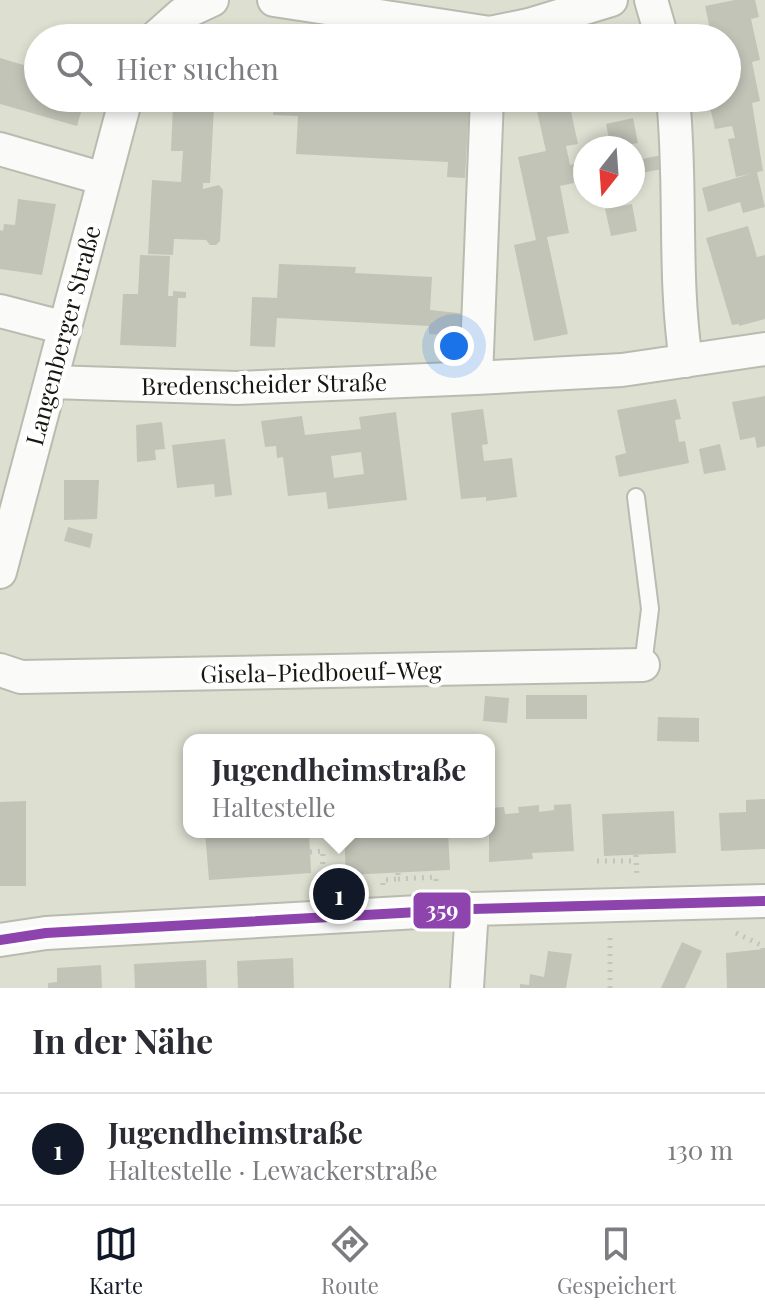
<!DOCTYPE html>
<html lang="de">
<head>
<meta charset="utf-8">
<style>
	:root { --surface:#fff; --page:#f2f2f3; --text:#2b2b33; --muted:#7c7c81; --line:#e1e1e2; --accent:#111827 }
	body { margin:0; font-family:"Playfair Display",serif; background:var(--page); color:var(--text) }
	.compass { position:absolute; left:573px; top:136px; width:72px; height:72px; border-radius:50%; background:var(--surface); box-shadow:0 4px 12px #0003; rotate:197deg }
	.you { position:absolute; left:454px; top:346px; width:28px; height:28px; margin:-20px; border:6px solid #fff; border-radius:50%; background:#1a73e8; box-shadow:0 0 0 12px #1a73e833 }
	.badge { display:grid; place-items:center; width:52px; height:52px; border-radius:50%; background:var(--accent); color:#fff; font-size:26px; font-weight:700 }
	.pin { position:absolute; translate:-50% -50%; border:4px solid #fff; box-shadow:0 2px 8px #0006 }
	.popup { position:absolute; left:183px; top:734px; width:312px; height:104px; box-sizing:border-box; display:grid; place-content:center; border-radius:16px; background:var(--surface); filter:drop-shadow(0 2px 6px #0005); font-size:26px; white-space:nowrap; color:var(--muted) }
	.popup b { font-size:30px; color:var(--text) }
	.popup::after { content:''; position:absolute; left:50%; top:100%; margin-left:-16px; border:16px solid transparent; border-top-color:var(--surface) }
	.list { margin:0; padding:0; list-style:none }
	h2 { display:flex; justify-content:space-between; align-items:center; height:104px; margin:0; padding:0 32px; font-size:34px }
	h2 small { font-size:26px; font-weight:400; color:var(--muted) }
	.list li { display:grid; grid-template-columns:52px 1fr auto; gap:24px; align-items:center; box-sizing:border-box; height:112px; padding:0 32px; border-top:2px solid var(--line) }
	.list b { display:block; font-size:30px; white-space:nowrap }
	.list p { margin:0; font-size:26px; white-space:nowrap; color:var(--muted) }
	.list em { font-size:26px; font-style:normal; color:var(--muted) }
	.icon { flex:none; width:44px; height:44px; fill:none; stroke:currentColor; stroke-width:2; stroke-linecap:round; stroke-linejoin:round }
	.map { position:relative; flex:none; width:765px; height:988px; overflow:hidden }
	.search { position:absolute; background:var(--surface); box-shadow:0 4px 12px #0003; left:24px; right:24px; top:24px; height:88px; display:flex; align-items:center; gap:20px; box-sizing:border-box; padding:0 28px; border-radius:44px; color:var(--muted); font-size:30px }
	.sheet { height:216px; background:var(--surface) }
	nav { display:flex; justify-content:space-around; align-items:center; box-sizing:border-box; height:112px; border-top:2px solid var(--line); background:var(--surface); font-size:22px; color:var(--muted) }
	nav a { display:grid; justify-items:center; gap:4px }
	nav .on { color:var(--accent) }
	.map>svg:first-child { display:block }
</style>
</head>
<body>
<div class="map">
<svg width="765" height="988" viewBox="0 0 765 988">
	<rect width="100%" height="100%" fill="#dddfd1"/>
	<path fill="#c3c4b8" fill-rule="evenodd" d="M 735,0 L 755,0 L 759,17 L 751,19 L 760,60 L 752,62 L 760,101 L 752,103 L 763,171 L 757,172 L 765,207 L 743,213 L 740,202 L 708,212 L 702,188 L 750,174 L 736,177 L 728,139 L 735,138 L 732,126 L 715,129 L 708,98 L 727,98 L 727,38 L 712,38 L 705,6 Z
		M 209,24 L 230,26 L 229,38 L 209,38 Z
		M 0,58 L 27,66 L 26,70 L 38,73 L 38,98 L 85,98 L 77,126 L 0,104 Z
		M 182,98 L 221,98 L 221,107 L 214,107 L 210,183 L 203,183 L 203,189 L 219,185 L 223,190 L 220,241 L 216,245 L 210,245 L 206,240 L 174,239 L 173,255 L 148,254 L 152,180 L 181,182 L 183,151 L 171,151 L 173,105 L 181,105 Z
		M 274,98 L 452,107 L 452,98 L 478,98 L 477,124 L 468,124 L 465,178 L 447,177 L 448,162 L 296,154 L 298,116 L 273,115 Z
		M 534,98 L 568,98 L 578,144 L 566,146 L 570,165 L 579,163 L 581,174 L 573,175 L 574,183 L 560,186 L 569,233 L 547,237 L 568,334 L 534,341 L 514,245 L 536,240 L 518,157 L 546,151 Z
		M 633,118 L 638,143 L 611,148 L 606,124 Z
		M 661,155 L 663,169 L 634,174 L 633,161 Z
		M 18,199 L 56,204 L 42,275 L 0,269 L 0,230 L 3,231 L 4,224 L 15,225 Z
		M 632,204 L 637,231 L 611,236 L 605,209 Z
		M 748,226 L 757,257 L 765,255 L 765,319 L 739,326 L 739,324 L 732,325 L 706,238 Z
		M 140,255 L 170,256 L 168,296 L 173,296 L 173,291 L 186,292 L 186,298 L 178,298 L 176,347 L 120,345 L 123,294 L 138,294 Z
		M 279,264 L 356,267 L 355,273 L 432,277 L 430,310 L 468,314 L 466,336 L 429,334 L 429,326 L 277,318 L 275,347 L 250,346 L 252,297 L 277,298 Z
		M 765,396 L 765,446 L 757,448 L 755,437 L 740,440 L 732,402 Z
		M 676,399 L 681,419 L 675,420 L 679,442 L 685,441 L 689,463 L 619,477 L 615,456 L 626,453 L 617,410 Z
		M 483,409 L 488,444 L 482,445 L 484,461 L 512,458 L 517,497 L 486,501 L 486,497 L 461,499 L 451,413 Z
		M 396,412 L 407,500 L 328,509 L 326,492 L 288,496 L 283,457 L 277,458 L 276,446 L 265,447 L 261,421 L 302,416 L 305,435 L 361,429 L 359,417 ZM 361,452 L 364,474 L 334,478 L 331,456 Z
		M 162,422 L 165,449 L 155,450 L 156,460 L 137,462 L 136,425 Z
		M 225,439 L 232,495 L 215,497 L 214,484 L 177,488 L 172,445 Z
		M 720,444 L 726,470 L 704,474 L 699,449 Z
		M 64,480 L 99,480 L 97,519 L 64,520 Z
		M 68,527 L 93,534 L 90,548 L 64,541 Z
		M 526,695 L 587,695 L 587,719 L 526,719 Z
		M 485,696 L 509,698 L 507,723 L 483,721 Z
		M 658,717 L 699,718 L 699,742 L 657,741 Z
		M 765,799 L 765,849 L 721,851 L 719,813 L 746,812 L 746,800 Z
		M 26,801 L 26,886 L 0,886 L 0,802 Z
		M 571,804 L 574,851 L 532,853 L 533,859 L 489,862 L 489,808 L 504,807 L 505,814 L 519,813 L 518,807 L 539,805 L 539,812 L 554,810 L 554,805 Z
		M 674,811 L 676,853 L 604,856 L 602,814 Z
		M 205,832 L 309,832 L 311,873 L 209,880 Z
		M 344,832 L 448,832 L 450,870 L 346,875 Z
		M 682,942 L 702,951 L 685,988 L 661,988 Z
		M 765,949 L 765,988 L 727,988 L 726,953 Z
		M 548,951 L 572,954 L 566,988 L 520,988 L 520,984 L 529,985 L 530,974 L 544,977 Z
		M 293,958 L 294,988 L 238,988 L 237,961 Z
		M 206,960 L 207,988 L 135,988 L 134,964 Z
		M 101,965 L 102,988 L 48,988 L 48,983 L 57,982 L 57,968 Z"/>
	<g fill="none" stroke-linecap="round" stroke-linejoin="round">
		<defs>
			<path id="service" d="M 636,497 L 650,609 L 643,665"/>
			<path id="minor" d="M 274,0 L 490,33 L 529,25 L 611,0
				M 651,0 L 662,38
				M 155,38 L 182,14 L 212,0
				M 673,98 C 682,185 673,274 686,361
				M 0,149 L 104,179
				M 0,311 L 65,328
				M 476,378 L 487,98
				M 51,382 L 237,388 L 476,378 L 622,370 L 765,349
				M 0,572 L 126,98
				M 0,670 L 21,677 L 643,665
				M 0,940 L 46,933 L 472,909 L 765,901
				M 467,988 L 472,909"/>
		</defs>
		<use href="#service" stroke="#babbb0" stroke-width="20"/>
		<use href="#minor" stroke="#babbb0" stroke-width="36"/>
		<path stroke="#c3c3c0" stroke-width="5" stroke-dasharray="2 6" stroke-linecap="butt" d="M 310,852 L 323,851 L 322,889
			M 636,855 L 637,878
			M 597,861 L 636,861
			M 398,879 L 436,877 L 436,882
			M 383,885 L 383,880 L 398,879 L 398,873
			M 736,933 L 763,946 L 763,950
			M 610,988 L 610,933"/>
		<use href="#service" stroke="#fafaf8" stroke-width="16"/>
		<use href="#minor" stroke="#fafaf8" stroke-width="32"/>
		<defs>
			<path id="bus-1" d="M 0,940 L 46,933 L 472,909 L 765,901"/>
		</defs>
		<use href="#bus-1" stroke="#fff" stroke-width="16"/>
		<use href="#bus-1" stroke="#8e44ad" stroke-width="10"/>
	</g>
	<g text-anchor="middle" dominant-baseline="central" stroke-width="8" stroke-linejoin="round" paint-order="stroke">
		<g font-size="24" fill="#16170e" stroke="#fff">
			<text transform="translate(62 335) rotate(-75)">Langenberger Straße</text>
			<text transform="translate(264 383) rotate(-1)">Bredenscheider Straße</text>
			<text transform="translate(321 671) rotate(-1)">Gisela-Piedboeuf-Weg</text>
		</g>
	</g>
	<rect stroke="#fff" stroke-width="3" x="412" y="891" width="60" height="39" rx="8" fill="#8e44ad"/>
	<g font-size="22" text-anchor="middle" font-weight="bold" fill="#fff">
		<text x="442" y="918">359</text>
	</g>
</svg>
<svg class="compass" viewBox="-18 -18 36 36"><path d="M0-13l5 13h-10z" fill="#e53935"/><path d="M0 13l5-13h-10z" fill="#7c7c81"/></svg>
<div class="you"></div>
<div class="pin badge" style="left:339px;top:894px">1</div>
<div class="popup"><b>Jugendheimstraße</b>Haltestelle</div>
<div class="search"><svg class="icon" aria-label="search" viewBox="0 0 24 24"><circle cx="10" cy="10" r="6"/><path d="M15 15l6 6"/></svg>Hier suchen</div>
</div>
<section class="sheet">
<h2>In der Nähe<small></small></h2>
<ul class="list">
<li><span class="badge">1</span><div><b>Jugendheimstraße</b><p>Haltestelle · Lewackerstraße</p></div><em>130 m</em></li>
</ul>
</section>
<nav>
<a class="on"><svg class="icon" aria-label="map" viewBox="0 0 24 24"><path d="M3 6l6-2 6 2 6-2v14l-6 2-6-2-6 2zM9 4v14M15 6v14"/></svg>Karte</a>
<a><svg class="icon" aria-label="directions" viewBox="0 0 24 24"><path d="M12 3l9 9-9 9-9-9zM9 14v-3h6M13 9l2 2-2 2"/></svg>Route</a>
<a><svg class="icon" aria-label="saved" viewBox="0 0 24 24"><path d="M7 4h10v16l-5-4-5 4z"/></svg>Gespeichert</a>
</nav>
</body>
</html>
